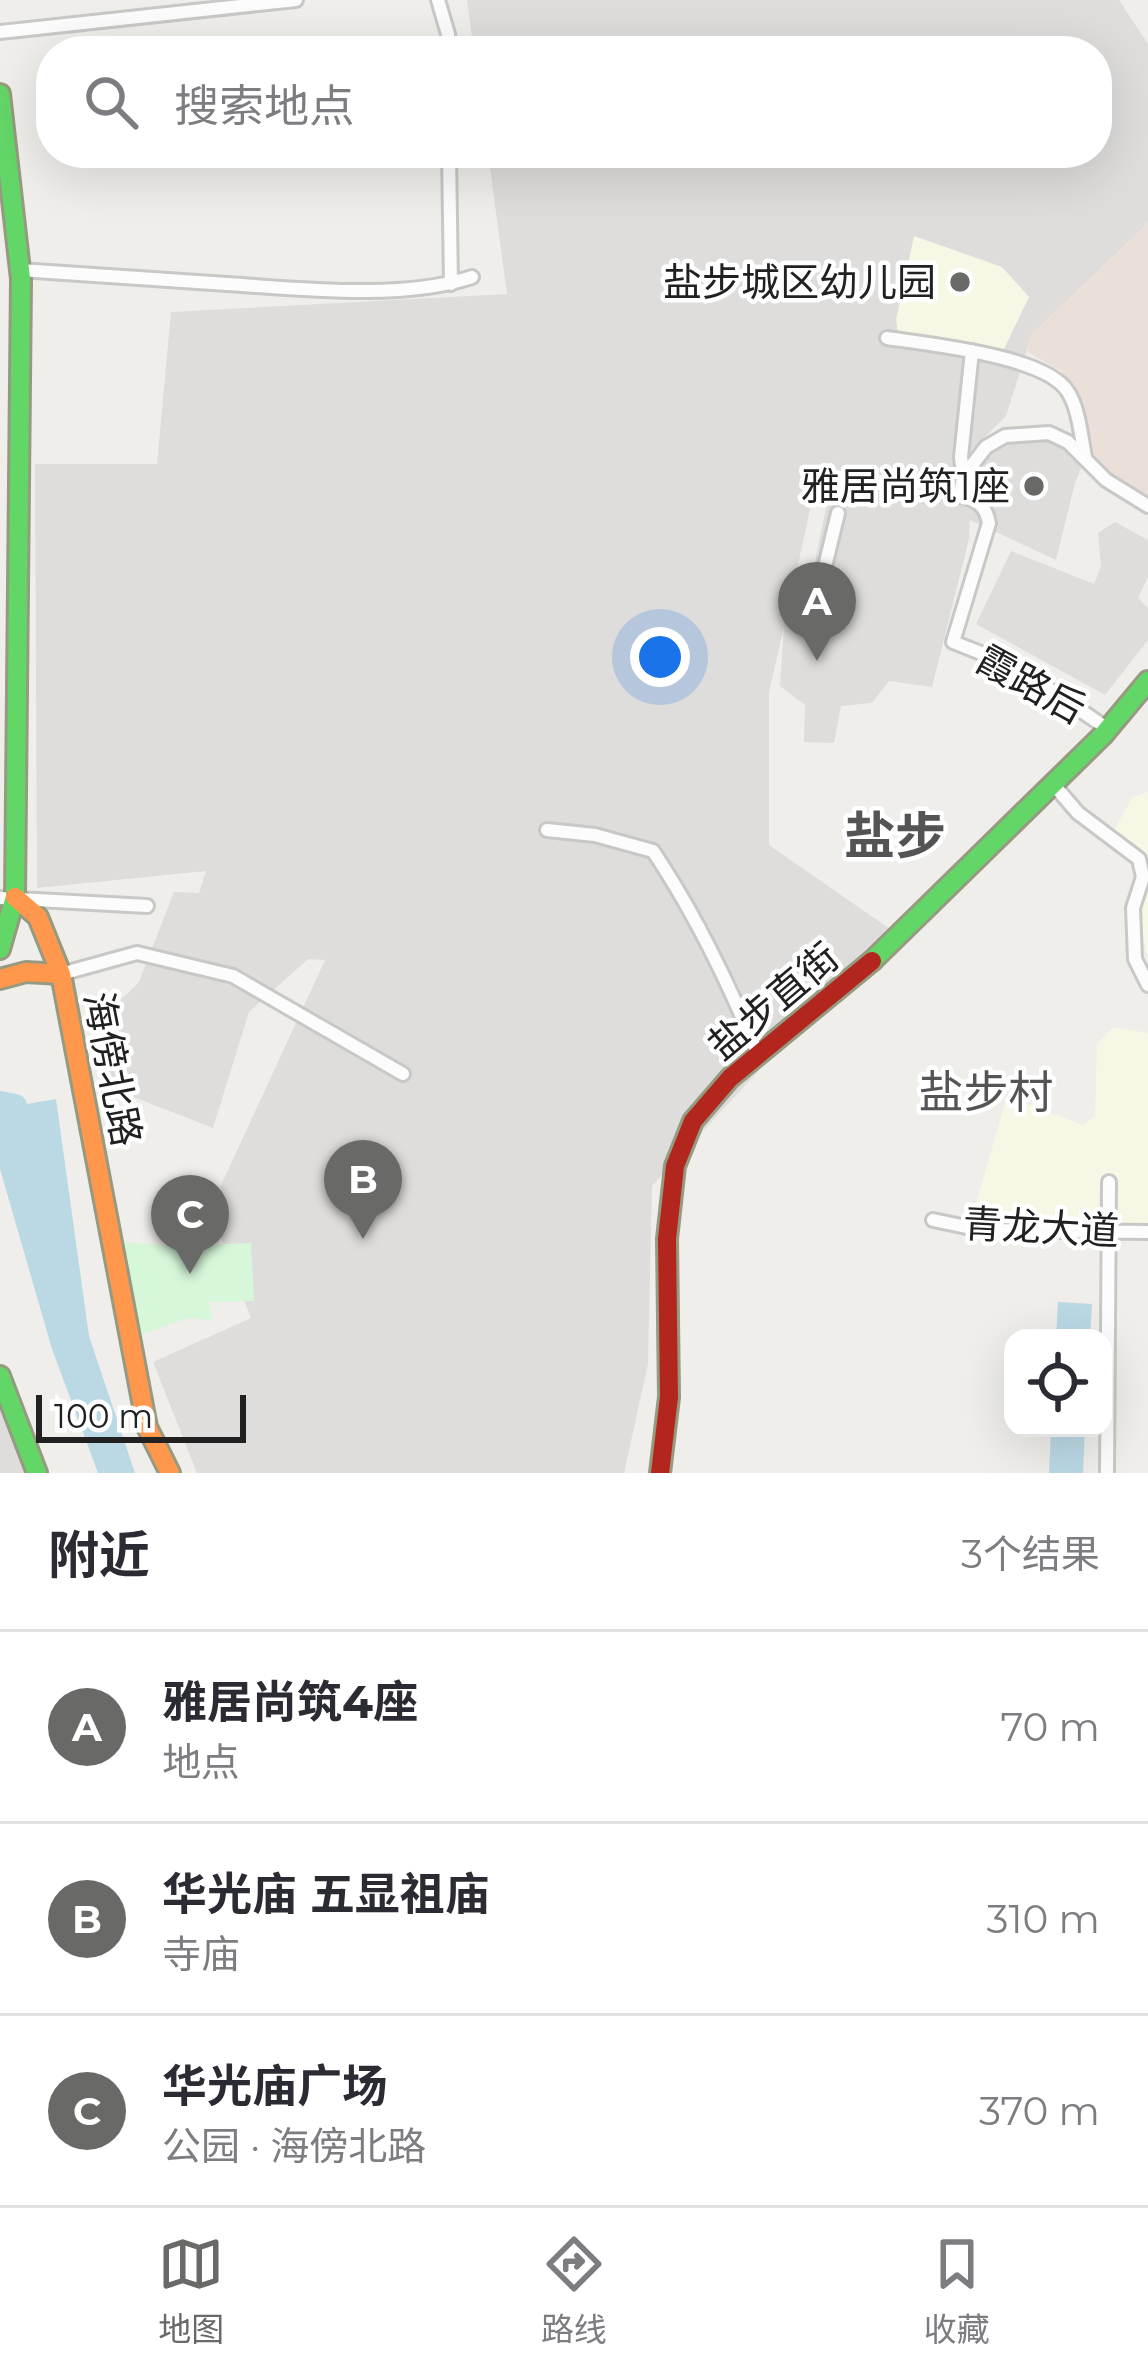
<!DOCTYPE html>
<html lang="zh">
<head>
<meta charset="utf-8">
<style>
	:root { --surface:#fff; --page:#f7f7f7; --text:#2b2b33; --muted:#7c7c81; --line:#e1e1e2; --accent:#696967 }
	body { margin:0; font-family:Montserrat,"Noto Sans SC",sans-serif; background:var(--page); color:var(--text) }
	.controls { position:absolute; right:36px; bottom:36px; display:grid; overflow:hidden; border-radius:24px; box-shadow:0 12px 48px #0002 }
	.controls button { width:108px; height:108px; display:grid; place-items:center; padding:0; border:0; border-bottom:3px solid var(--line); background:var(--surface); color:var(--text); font:60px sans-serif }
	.scale { position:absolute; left:36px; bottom:30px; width:210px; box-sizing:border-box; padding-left:12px; border:6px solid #212121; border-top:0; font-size:33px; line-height:42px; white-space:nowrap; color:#212121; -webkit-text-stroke:9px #fff; paint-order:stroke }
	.you { position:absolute; left:660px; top:657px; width:42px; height:42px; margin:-30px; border:9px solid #fff; border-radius:50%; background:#1a73e8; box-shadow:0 0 0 18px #1a73e833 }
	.badge { display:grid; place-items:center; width:78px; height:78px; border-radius:50%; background:var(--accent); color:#fff; font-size:39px; font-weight:700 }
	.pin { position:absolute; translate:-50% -99px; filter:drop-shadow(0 3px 6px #0008) }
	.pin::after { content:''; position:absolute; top:63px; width:42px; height:36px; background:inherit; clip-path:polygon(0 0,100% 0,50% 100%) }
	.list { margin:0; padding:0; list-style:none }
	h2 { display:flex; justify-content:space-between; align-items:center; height:156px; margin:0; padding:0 48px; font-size:51px }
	h2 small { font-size:39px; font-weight:400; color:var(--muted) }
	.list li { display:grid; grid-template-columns:78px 1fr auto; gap:36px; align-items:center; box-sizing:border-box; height:192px; padding:0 48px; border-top:3px solid var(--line) }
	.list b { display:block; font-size:45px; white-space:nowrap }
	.list p { margin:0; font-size:39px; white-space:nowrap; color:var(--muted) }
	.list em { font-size:39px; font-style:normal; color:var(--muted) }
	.icon { flex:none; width:66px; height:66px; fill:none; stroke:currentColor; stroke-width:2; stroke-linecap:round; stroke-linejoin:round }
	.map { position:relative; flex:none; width:1148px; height:1473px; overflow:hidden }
	.search { position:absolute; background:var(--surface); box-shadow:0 12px 48px #0002; left:36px; right:36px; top:36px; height:132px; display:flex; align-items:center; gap:30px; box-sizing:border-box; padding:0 42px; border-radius:48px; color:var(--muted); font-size:45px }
	.sheet { height:732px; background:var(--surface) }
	nav { display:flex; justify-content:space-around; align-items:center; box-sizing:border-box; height:168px; border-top:3px solid var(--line); background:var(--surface); font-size:33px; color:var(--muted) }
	nav a { display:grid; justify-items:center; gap:6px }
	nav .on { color:var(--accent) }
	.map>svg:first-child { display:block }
</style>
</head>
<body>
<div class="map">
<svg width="1148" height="1473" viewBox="0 0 1148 1473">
	<rect width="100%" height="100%" fill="#efeeea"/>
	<path fill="#dedddb" d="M 467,0 L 1119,0 L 1148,44 L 1148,223 L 1032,334 L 1006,416 L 945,476 L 818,474 L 786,619 L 807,601 L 832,478 L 928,494 L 959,496 L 963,477 L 1005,436 L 1049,433 L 1085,458 L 1075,483 L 1056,560 L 970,520 L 969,539 L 932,687 L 889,681 L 872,703 L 841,706 L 834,743 L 804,742 L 805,705 L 780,686 L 784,627 L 769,692 L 769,845 L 890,929 L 652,1186 L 648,1364 L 624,1473 L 197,1473 L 153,1362 L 251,1318 L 210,1209 L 325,960 L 308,959 L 249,1012 L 213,1128 L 108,1087 L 97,1023 L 139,982 L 174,892 L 199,893 L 206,871 L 37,888 L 35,464 L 157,464 L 171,312 L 507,294 L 488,153 L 1097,153 L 1097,51 L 474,51 Z
		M 1115,522 L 1148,540 L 1148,577 L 1138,598 L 1148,608 L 1148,640 L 1105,695 L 976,624 L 1011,551 L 1094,584 L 1101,566 L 1098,533 Z
		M 0,1382 L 29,1473 L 0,1473 Z"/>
	<path fill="#f7f7e6" d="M 914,236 L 1002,267 L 1029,297 L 1002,353 L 898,335 L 896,320 Z
		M 1148,792 L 1148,959 L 1140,921 L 1144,860 L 1114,830 L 1133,797 Z
		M 1114,1027 L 1148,1033 L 1148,1225 L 970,1224 L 1007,1097 L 1083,1125 L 1095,1116 L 1097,1044 Z"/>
	<path fill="#eae0d9" d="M 1148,223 L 1148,496 L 1101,468 L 1091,450 L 1074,391 L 1061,371 L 1027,352 L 1032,334 Z"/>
	<path fill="#d6f7d9" d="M 121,1242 L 173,1246 L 251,1243 L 254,1301 L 209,1302 L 212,1320 L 188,1318 L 140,1335 Z"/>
	<path fill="#bad9e5" d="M 56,1099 L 89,1336 L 135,1473 L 98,1473 L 52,1349 L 0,1169 L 0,1105 L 15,1106 Z
		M 1058,1302 L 1092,1304 L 1090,1338 L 1056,1338 Z
		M 1051,1428 L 1085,1428 L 1083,1473 L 1049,1473 Z"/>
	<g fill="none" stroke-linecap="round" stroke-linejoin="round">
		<path stroke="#bad9e5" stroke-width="24" d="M 0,1103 L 15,1106 L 22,1136"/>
		<defs>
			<path id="street" d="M 438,0 L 448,34 L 449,51
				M 0,32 L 296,0
				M 449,153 L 451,284
				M 20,270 C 94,275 168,280 242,285 C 312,290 406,299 472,277
				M 887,338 C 927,344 1047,356 1068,392 C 1079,409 1081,437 1085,457
				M 963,475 L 961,457 L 972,351
				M 819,591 L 838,513
				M 819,616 L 826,585
				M 1108,729 L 1016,667 L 953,642 L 989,523 C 986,506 977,499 960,496 L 963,477 L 986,447 L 1005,436 L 1049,433 L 1068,442 L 1106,480 L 1148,506
				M 1053,784 L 1078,813 L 1139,859 L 1143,877 L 1133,908 L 1135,959 L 1148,985
				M 547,830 L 595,835 L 653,851 C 696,915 730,986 759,1057
				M 0,898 L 147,906
				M 61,974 L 137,953 L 233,976 L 403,1074
				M 933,1220 L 981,1230 L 1148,1232
				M 1107,1473 L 1109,1182"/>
			<path id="fast" d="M 0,94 L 21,279 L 15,897 L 0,949
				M 872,961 L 1103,735 L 1148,681
				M 0,1376 L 37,1473"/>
			<path id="slow" d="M 15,897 L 38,917 L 61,974 L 147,1427 L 170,1473
				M 0,979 L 26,972 L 61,974"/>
			<path id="jam" d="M 660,1473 L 669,1397 L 667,1239 L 675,1166 L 693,1121 L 730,1078 L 872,961"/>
		</defs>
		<use href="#street" stroke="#c8c8c6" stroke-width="18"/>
		<use href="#fast" stroke="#969a80" stroke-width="24"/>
		<use href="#slow" stroke="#969a80" stroke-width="24"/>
		<use href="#jam" stroke="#969a80" stroke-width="24"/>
		<use href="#street" stroke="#fdfcfc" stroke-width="12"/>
		<use href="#fast" stroke="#63d668" stroke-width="18"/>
		<use href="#slow" stroke="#ff974d" stroke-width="18"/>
		<use href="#jam" stroke="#b3261e" stroke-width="18"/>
	</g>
	<g fill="#696967" stroke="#fff" stroke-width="4.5">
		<circle cx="960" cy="282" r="12"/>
		<circle cx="1034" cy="486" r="12"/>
	</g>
	<g text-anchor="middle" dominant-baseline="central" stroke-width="9" stroke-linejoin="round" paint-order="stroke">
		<g font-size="39" fill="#212121" stroke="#fff" text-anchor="end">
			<text x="936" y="282">盐步城区幼儿园</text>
			<text x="1010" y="486">雅居尚筑1座</text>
		</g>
		<g font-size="39" fill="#212121" stroke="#fff">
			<text transform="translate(1031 684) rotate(29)">霞路后</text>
			<text transform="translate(773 1001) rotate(-40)">盐步直街</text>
			<text transform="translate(113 1069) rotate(79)">海傍北路</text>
			<text transform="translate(1041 1227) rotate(3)">青龙大道</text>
		</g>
		<g font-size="45" fill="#545454" stroke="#fff">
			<text x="986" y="1091">盐步村</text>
		</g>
		<g font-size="51" font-weight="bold" fill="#545454" stroke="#fff">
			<text x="895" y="836">盐步</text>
		</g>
	</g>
</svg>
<div class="controls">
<button><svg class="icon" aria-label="locate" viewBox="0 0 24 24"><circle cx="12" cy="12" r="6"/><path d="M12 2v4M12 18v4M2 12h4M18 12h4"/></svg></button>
</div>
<div class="scale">100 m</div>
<div class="you"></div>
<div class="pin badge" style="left:817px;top:661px">A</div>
<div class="pin badge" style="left:363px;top:1239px">B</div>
<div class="pin badge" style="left:190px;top:1274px">C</div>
<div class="search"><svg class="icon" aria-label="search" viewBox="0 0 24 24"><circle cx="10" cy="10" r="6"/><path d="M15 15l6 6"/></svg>搜索地点</div>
</div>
<section class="sheet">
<h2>附近<small>3个结果</small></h2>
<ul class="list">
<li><span class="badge">A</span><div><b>雅居尚筑4座</b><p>地点</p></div><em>70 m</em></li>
<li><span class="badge">B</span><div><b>华光庙 五显祖庙</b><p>寺庙</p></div><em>310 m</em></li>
<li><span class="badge">C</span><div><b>华光庙广场</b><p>公园 · 海傍北路</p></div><em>370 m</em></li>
</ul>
</section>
<nav>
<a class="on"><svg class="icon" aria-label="map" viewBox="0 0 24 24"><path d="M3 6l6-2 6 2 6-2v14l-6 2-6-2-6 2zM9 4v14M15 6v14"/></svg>地图</a>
<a><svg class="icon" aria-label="directions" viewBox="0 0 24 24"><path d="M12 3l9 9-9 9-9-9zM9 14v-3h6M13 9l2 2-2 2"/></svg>路线</a>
<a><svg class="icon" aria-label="saved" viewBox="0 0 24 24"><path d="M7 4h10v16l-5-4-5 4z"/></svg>收藏</a>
</nav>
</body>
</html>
